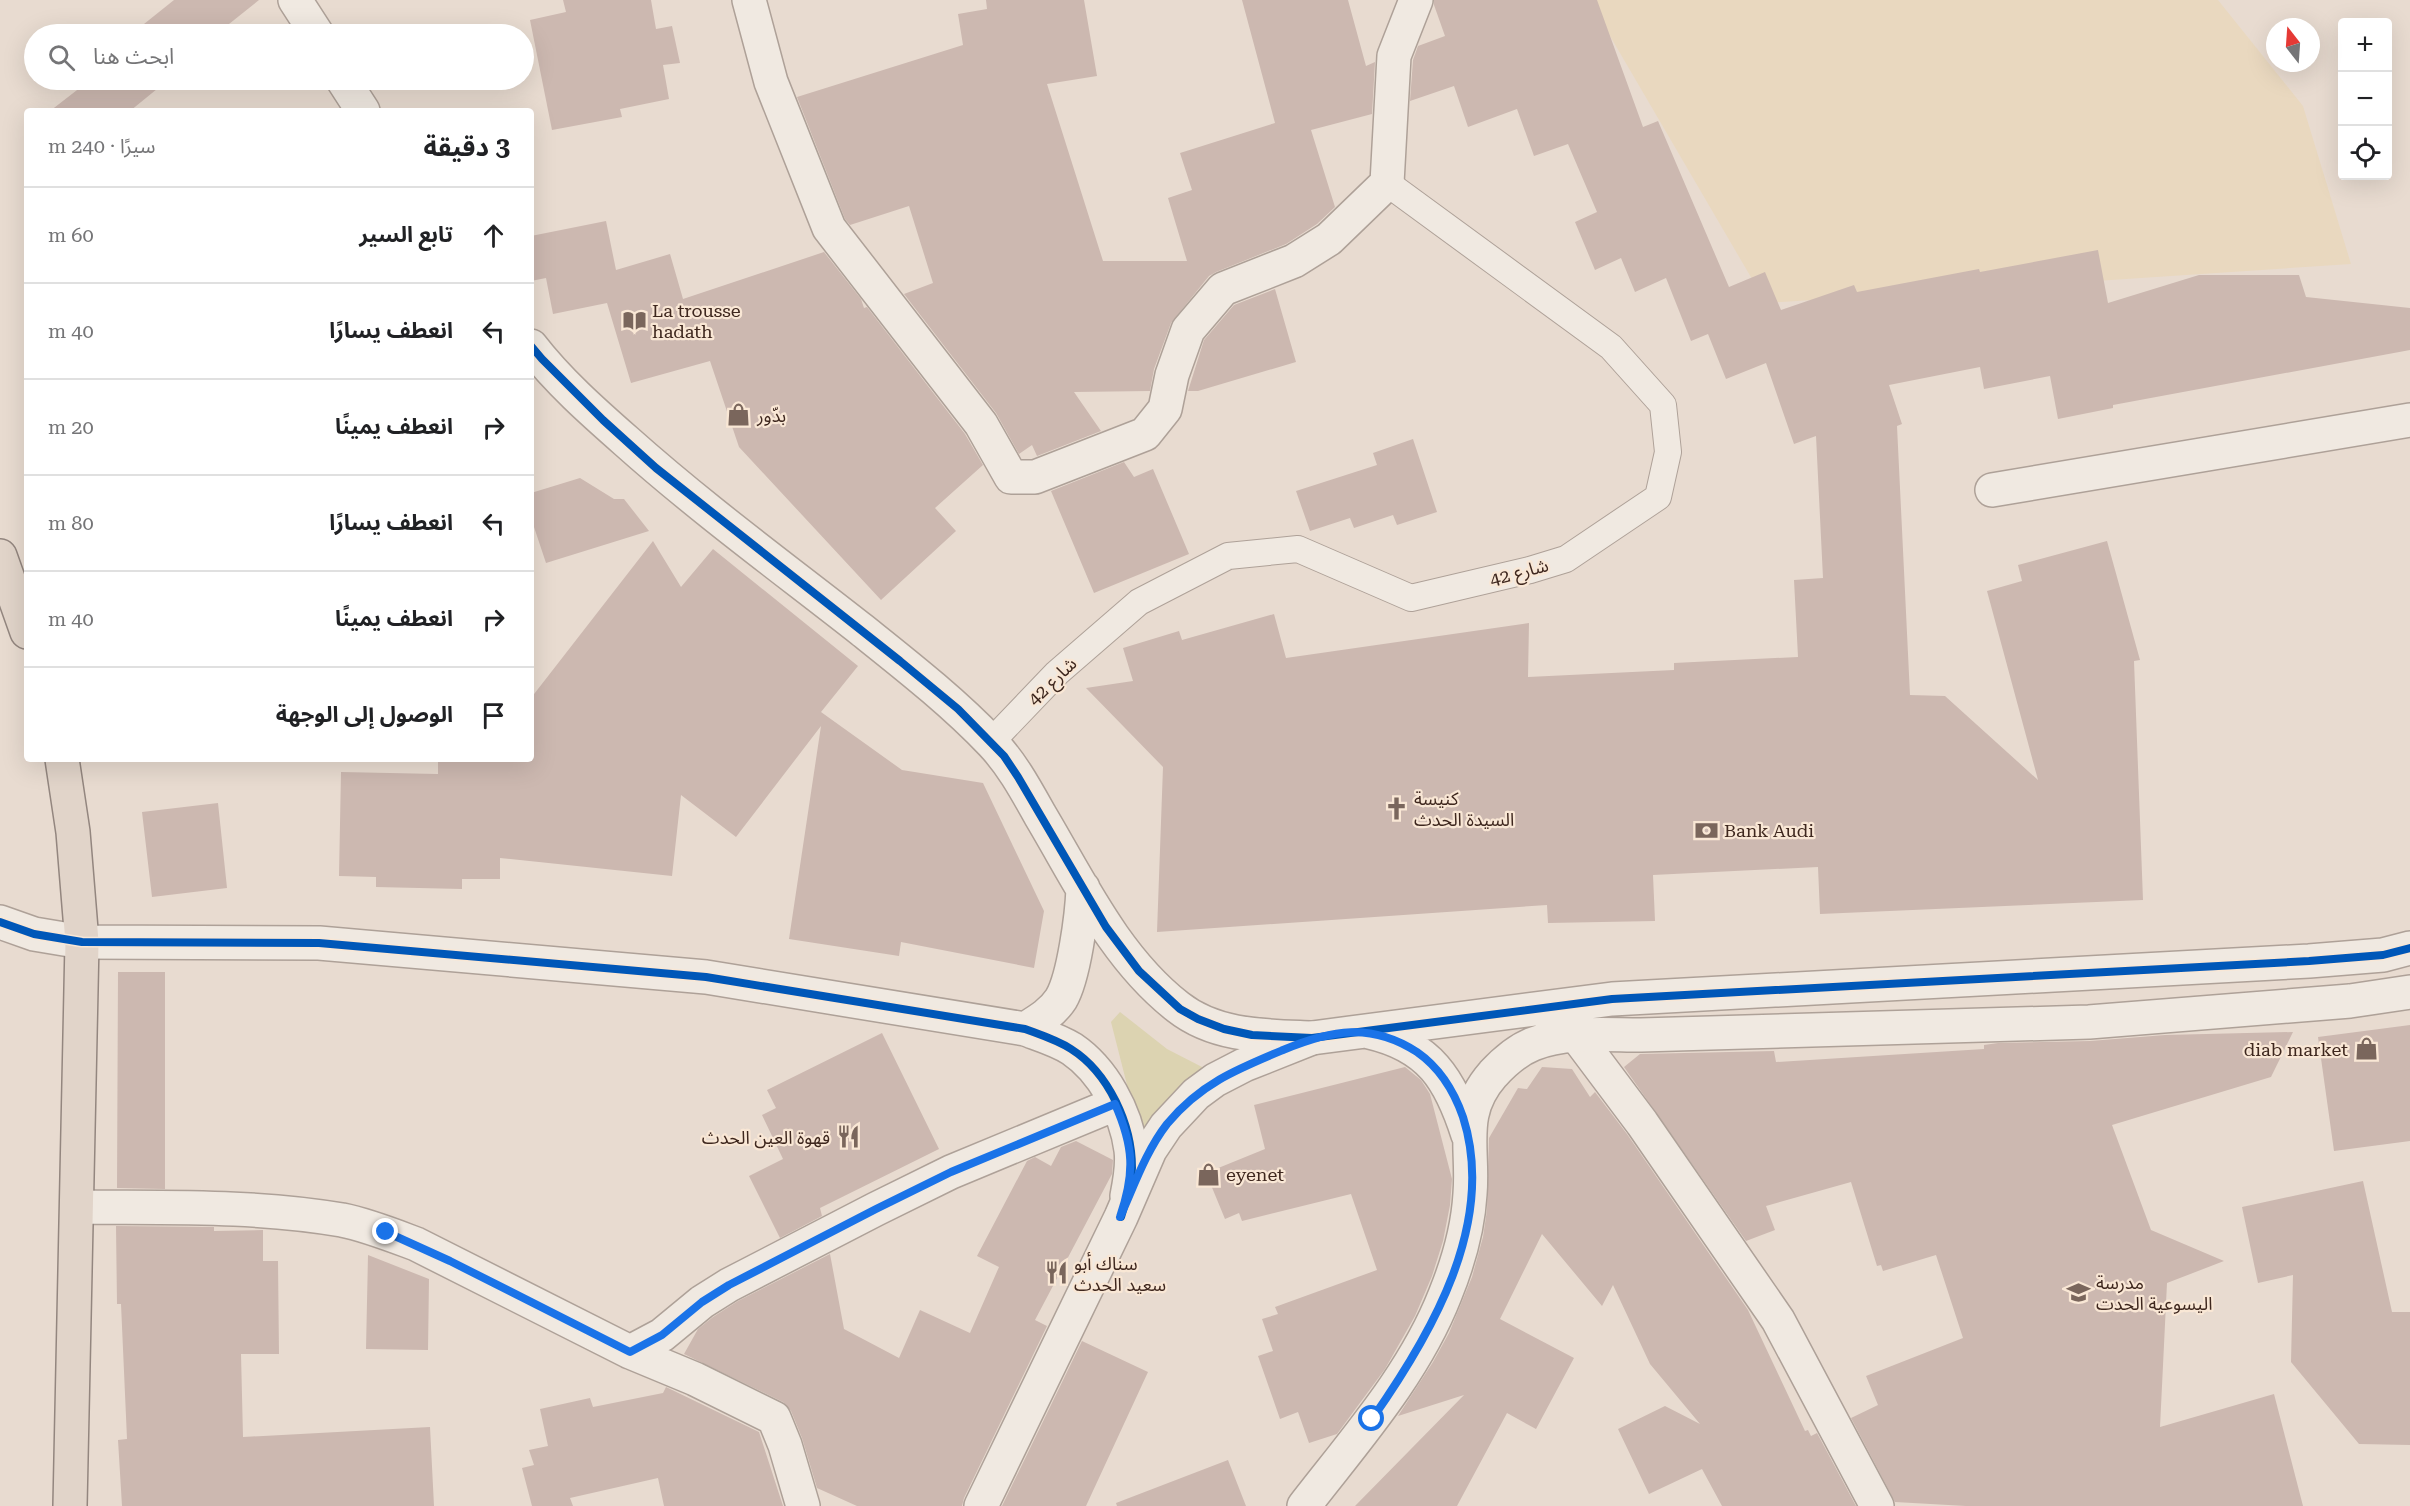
<!DOCTYPE html>
<html lang="ar">
<head>
<meta charset="utf-8">
<style>
	:root { --surface:#fff; --page:#f2f2f2; --text:#202124; --muted:#757577; --line:#e0e0e0 }
	body { margin:0; font-family:"Roboto Serif","Noto Sans Arabic",serif; background:var(--page); color:var(--text); direction:rtl }
	.controls { position:absolute; right:18px; top:18px; display:grid; overflow:hidden; border-radius:6px; box-shadow:0 6px 24px #0002 }
	.controls button { width:54px; height:54px; display:grid; place-items:center; padding:0; border:0; border-bottom:2px solid var(--line); background:var(--surface); color:var(--text); font:30px sans-serif }
	.compass { position:absolute; left:2266px; top:18px; width:54px; height:54px; border-radius:50%; background:var(--surface); box-shadow:0 6px 24px #0002; rotate:343deg }
	.stop { position:absolute; width:18px; height:18px; margin:-14px; border:4px solid #1a73e8; border-radius:50%; background:#fff }
	.stop.end { background:#1a73e8; border-color:#fff; box-shadow:0 2px 6px #0008 }
	.list { margin:0; padding:0; list-style:none }
	h2 { display:flex; justify-content:space-between; align-items:center; height:78px; margin:0; padding:0 24px; font-size:26px }
	h2 small { font-size:20px; font-weight:400; color:var(--muted) }
	.list li { display:grid; grid-template-columns:39px 1fr auto; gap:18px; align-items:center; box-sizing:border-box; height:96px; padding:0 24px; border-top:2px solid var(--line) }
	.list b { display:block; font-size:22px; white-space:nowrap }
	.list em { font-size:20px; font-style:normal; color:var(--muted) }
	.icon { flex:none; width:33px; height:33px; fill:none; stroke:currentColor; stroke-width:2; stroke-linecap:round; stroke-linejoin:round }
	.map { position:relative; flex:none; width:2410px; height:1506px; overflow:hidden; direction:ltr }
	.search { position:absolute; background:var(--surface); box-shadow:0 6px 24px #0002; left:24px; top:24px; width:510px; height:66px; display:flex; align-items:center; gap:15px; box-sizing:border-box; padding:0 21px; border-radius:33px; color:var(--muted); font-size:22px }
	.panel { position:absolute; background:var(--surface); box-shadow:0 6px 24px #0002; left:24px; top:108px; width:510px; height:654px; border-radius:6px; direction:rtl }
	.map>svg:first-child { display:block }
</style>
</head>
<body>
<div class="map">
<svg width="2410" height="1506" viewBox="0 0 2410 1506">
	<rect width="100%" height="100%" fill="#e8dbd0"/>
	<path fill="#e9d8bf" d="M 1589,0 L 2218,0 L 2303,106 L 2351,264 L 1766,303 Z"/>
	<path fill="#dcd3b1" d="M 1120,1012 L 1167,1049 L 1204,1068 L 1205,1074 L 1149,1127 L 1138,1128 L 1111,1022 Z"/>
	<path fill="#ccb8b0" d="M 174,0 L 259,0 L 229,24 L 232,28 L 224,34 L 147,34 L 150,32 L 144,24 Z
		M 563,0 L 651,0 L 656,29 L 672,26 L 680,63 L 663,65 L 669,99 L 620,109 L 622,117 L 552,130 L 530,20 L 566,12 Z
		M 986,0 L 1084,0 L 1097,76 L 1047,84 L 1103,261 L 1187,261 L 1168,198 L 1192,190 L 1180,153 L 1275,123 L 1242,0 L 1348,0 L 1366,66 L 1375,62 L 1372,114 L 1311,130 L 1335,207 L 1317,224 L 1286,244 L 1216,272 L 1209,276 L 1171,323 L 1154,369 L 1150,391 L 1074,392 L 1101,431 L 1037,456 L 1032,445 L 1019,454 L 996,413 L 904,294 L 933,283 L 909,206 L 850,225 L 845,219 L 797,97 L 963,45 L 958,14 L 987,9 Z
		M 1434,0 L 1597,0 L 1643,127 L 1658,121 L 1729,287 L 1765,272 L 1781,310 L 1854,285 L 1857,292 L 1979,269 L 1980,272 L 2098,250 L 2108,303 L 2199,275 L 2299,275 L 2306,297 L 2410,308 L 2410,350 L 2113,405 L 2113,408 L 2058,419 L 2050,376 L 1984,389 L 1980,367 L 1889,385 L 1902,424 L 1897,426 L 1910,695 L 1945,696 L 2038,780 L 1987,591 L 2022,581 L 2018,565 L 2107,541 L 2140,660 L 2134,661 L 2143,900 L 1820,914 L 1818,867 L 1653,875 L 1655,921 L 1548,923 L 1547,905 L 1157,932 L 1163,767 L 1086,688 L 1133,681 L 1123,648 L 1179,631 L 1182,640 L 1274,614 L 1286,658 L 1529,623 L 1528,677 L 1674,670 L 1674,663 L 1798,657 L 1794,580 L 1823,578 L 1816,436 L 1794,444 L 1766,363 L 1726,379 L 1708,334 L 1691,341 L 1666,278 L 1635,292 L 1621,258 L 1595,270 L 1575,222 L 1597,212 L 1568,144 L 1534,156 L 1517,109 L 1468,127 L 1454,86 L 1410,101 L 1413,60 L 1418,46 L 1445,36 L 1434,5 Z
		M 90,80 L 168,80 L 130,111 L 50,111 Z
		M 606,221 L 616,270 L 670,254 L 683,299 L 824,252 L 861,299 L 864,308 L 867,307 L 965,434 L 983,465 L 935,508 L 956,531 L 881,600 L 739,447 L 710,361 L 631,383 L 607,303 L 553,314 L 546,278 L 531,281 L 531,236 Z
		M 1275,289 L 1296,362 L 1198,391 L 1188,391 L 1204,340 L 1234,305 Z
		M 1413,439 L 1437,512 L 1397,525 L 1393,515 L 1354,528 L 1350,518 L 1310,531 L 1296,491 L 1377,465 L 1373,453 Z
		M 1124,462 L 1134,477 L 1153,469 L 1189,554 L 1094,593 L 1051,491 Z
		M 580,478 L 614,499 L 624,499 L 649,531 L 546,563 L 531,518 L 531,493 Z
		M 653,541 L 681,587 L 713,549 L 858,666 L 821,712 L 902,770 L 983,783 L 1044,911 L 1034,968 L 901,942 L 899,956 L 789,939 L 821,726 L 736,837 L 681,795 L 672,876 L 500,858 L 500,879 L 462,879 L 462,889 L 376,887 L 376,877 L 339,876 L 341,772 L 438,774 L 438,761 L 531,761 L 531,698 Z
		M 218,803 L 227,888 L 152,897 L 142,812 Z
		M 118,972 L 165,972 L 165,1189 L 117,1188 Z
		M 2410,1025 L 2410,1141 L 2334,1151 L 2318,1037 Z
		M 2293,1032 L 2271,1077 L 2112,1125 L 2151,1230 L 2224,1261 L 2167,1283 L 2160,1427 L 2274,1394 L 2303,1506 L 1966,1506 L 1895,1502 L 1851,1418 L 1878,1405 L 1866,1376 L 1963,1338 L 1936,1255 L 1883,1271 L 1881,1265 L 1877,1266 L 1851,1182 L 1766,1206 L 1775,1230 L 1746,1241 L 1624,1067 L 1640,1054 L 1774,1051 L 1776,1062 L 1984,1049 L 1984,1045 L 1998,1043 L 2090,1041 L 2165,1035 Z
		M 882,1033 L 939,1149 L 820,1208 L 822,1216 L 780,1238 L 749,1176 L 783,1159 L 762,1115 L 776,1108 L 767,1090 Z
		M 1405,1067 L 1421,1080 L 1430,1094 L 1452,1179 L 1450,1205 L 1443,1241 L 1432,1276 L 1415,1316 L 1385,1369 L 1337,1434 L 1309,1443 L 1298,1412 L 1280,1419 L 1258,1356 L 1273,1351 L 1262,1319 L 1278,1314 L 1275,1307 L 1377,1270 L 1351,1194 L 1242,1221 L 1239,1213 L 1225,1219 L 1206,1173 L 1265,1149 L 1254,1105 Z
		M 1542,1067 L 1572,1069 L 1590,1097 L 1595,1092 L 1627,1134 L 1748,1310 L 1805,1431 L 1808,1430 L 1811,1436 L 1817,1433 L 1856,1506 L 1722,1506 L 1702,1469 L 1649,1494 L 1618,1429 L 1665,1406 L 1700,1424 L 1650,1364 L 1613,1285 L 1602,1306 L 1542,1234 L 1500,1319 L 1574,1358 L 1536,1429 L 1507,1413 L 1457,1506 L 1355,1506 L 1464,1395 L 1398,1416 L 1433,1362 L 1449,1333 L 1472,1277 L 1483,1237 L 1487,1210 L 1489,1138 L 1518,1088 L 1527,1089 Z
		M 1076,1141 L 1113,1160 L 1112,1174 L 1035,1320 L 1047,1326 L 964,1498 L 962,1506 L 857,1506 L 817,1488 L 802,1438 L 791,1411 L 783,1402 L 684,1354 L 698,1329 L 713,1317 L 738,1301 L 830,1254 L 844,1329 L 899,1358 L 920,1310 L 970,1333 L 999,1267 L 977,1256 L 1027,1161 L 1035,1157 L 1051,1166 L 1061,1147 Z
		M 2363,1181 L 2392,1312 L 2410,1312 L 2410,1445 L 2359,1444 L 2291,1362 L 2293,1275 L 2258,1283 L 2242,1207 Z
		M 116,1226 L 214,1227 L 214,1231 L 263,1230 L 263,1261 L 278,1261 L 279,1354 L 241,1354 L 243,1437 L 430,1427 L 434,1506 L 122,1506 L 118,1440 L 127,1439 L 121,1304 L 117,1304 Z
		M 368,1255 L 429,1279 L 428,1350 L 366,1349 Z
		M 1082,1341 L 1148,1372 L 1086,1506 L 1002,1506 Z
		M 666,1387 L 759,1432 L 783,1506 L 664,1506 L 658,1478 L 570,1498 L 573,1506 L 532,1506 L 522,1468 L 534,1465 L 529,1450 L 548,1446 L 540,1409 L 590,1398 L 593,1407 L 663,1393 Z
		M 1228,1460 L 1246,1506 L 1117,1506 L 1116,1503 Z"/>
	<g fill="none" stroke-linecap="round" stroke-linejoin="round">
		<defs>
			<path id="service" d="M 991,742 L 1057,673 L 1139,602 L 1228,556 L 1298,549 L 1411,598 L 1530,570 L 1566,559 L 1658,497 L 1668,452 L 1663,405 L 1611,347 L 1387,183"/>
			<path id="minor" d="M 295,0 L 317,34
				M 749,0 L 771,82 L 829,228 L 981,424 L 1011,477 L 1035,477 L 1145,434 L 1165,409 L 1172,375 L 1188,330 L 1223,289 L 1294,261 L 1329,239 L 1387,183 L 1394,56 L 1416,0
				M 343,80 L 363,111
				M 531,346 C 558,381 593,412 626,441 C 701,508 783,568 862,630 C 907,666 953,702 992,743 C 1012,764 1026,790 1040,815 C 1080,882 1115,958 1178,1007 C 1216,1037 1266,1036 1312,1038
				M 1992,490 L 2410,420
				M 0,922 L 34,934 L 82,942 L 319,943 L 706,977 L 1025,1029 C 1041,1035 1058,1040 1072,1049 C 1103,1070 1126,1112 1131,1150 C 1133,1165 1130,1181 1127,1196
				M 1569,1012 L 1576,1035 L 1642,1123 L 1778,1320 L 1877,1506
				M 1025,1029 C 1038,1021 1052,1013 1061,999 C 1074,977 1082,915 1083,888
				M 78,1207 C 166,1208 255,1205 342,1220 C 367,1225 392,1235 416,1244 L 630,1352 L 695,1379 L 774,1418 L 785,1445 L 803,1506
				M 630,1352 L 662,1335 L 702,1302 L 729,1285 L 876,1209 L 951,1172 L 1115,1104"/>
			<path id="tertiary" d="M 1369,1032 C 1430,1046 1450,1079 1468,1135
				M 981,1506 L 1121,1217 L 1150,1150 L 1166,1126 L 1196,1094 L 1215,1080 L 1244,1065 L 1312,1038 L 1612,999 L 2309,961 L 2383,955 L 2410,948
				M 1304,1506 C 1355,1440 1414,1374 1445,1295 C 1458,1263 1468,1229 1470,1194 C 1474,1147 1458,1114 1493,1074 C 1504,1062 1518,1050 1533,1044 C 1566,1031 1606,1035 1641,1035 L 2089,1022 L 2350,1001 L 2410,992"/>
			<path id="trunk" d="M 0,556 L 27,632
				M 62,759 L 73,832 L 82,942 L 70,1506"/>
		</defs>
		<use href="#service" stroke="#aea198" stroke-width="28"/>
		<use href="#minor" stroke="#aea198" stroke-width="36"/>
		<use href="#tertiary" stroke="#aea198" stroke-width="36"/>
		<use href="#trunk" stroke="#93867f" stroke-width="36"/>
		<use href="#service" stroke="#f0e9e1" stroke-width="26"/>
		<use href="#minor" stroke="#f0e9e1" stroke-width="33"/>
		<use href="#tertiary" stroke="#f0e9e1" stroke-width="33"/>
		<use href="#trunk" stroke="#e1d4c9" stroke-width="33"/>
		<defs>
			<path id="cycleway" d="M 531,346 L 542,359 L 603,420 L 656,468 L 900,661 L 958,709 L 1004,756 L 1018,777 L 1106,927 L 1139,971 L 1180,1009 L 1198,1019 L 1224,1029 L 1252,1035 L 1312,1038 L 1612,999 L 2309,961 L 2383,955 L 2410,948
				M 0,922 L 34,934 L 82,942 L 319,943 L 706,977 L 1025,1029 C 1041,1035 1057,1040 1071,1049 C 1109,1073 1132,1125 1132,1168 C 1131,1185 1126,1201 1121,1217"/>
		</defs>
		<use href="#cycleway" stroke="#f9e7d5" stroke-width="11"/>
		<use href="#cycleway" stroke="#0057b8" stroke-width="8"/>
	</g>
	<g fill="none" stroke-linecap="round" stroke-linejoin="round">
		<path stroke="#1a73e8" stroke-width="8" d="M 386,1232 L 450,1261 L 630,1352 L 662,1335 L 702,1302 L 729,1285 L 876,1209 L 951,1172 L 1115,1104 C 1134,1147 1135,1173 1120,1217 C 1134,1186 1146,1151 1167,1124 C 1200,1084 1237,1069 1283,1050 C 1331,1030 1371,1022 1417,1052 C 1440,1068 1454,1091 1463,1117 C 1497,1223 1431,1335 1372,1419"/>
	</g>
	<defs>
		<symbol id="library-bare" viewBox="-9 -9 18 18"><path d="M-6-4Q-3-5.5-.7-3.5V5Q-3 3-6 4ZM6-4Q3-5.5 .7-3.5V5Q3 3 6 4Z" fill="#7a665c" stroke="#f9e7d5" stroke-width="2.5" paint-order="stroke"/></symbol>
		<symbol id="shop-bare" viewBox="-9 -9 18 18"><path d="M-5-2.5h2.3a2.7 3.5 0 0 1 5.4 0H5L5.5 6h-11ZM-1.5-2.5h3a1.5 2.3 0 0 0-3 0Z" fill="#7a665c" stroke="#f9e7d5" stroke-width="2.5" paint-order="stroke"/></symbol>
		<symbol id="church-bare" viewBox="-9 -9 18 18"><path d="M-1.2-6h2.4v3.5h3.3v2.4h-3.3V6h-2.4V-.1h-3.3v-2.4h3.3Z" fill="#7a665c" stroke="#f9e7d5" stroke-width="2.5" paint-order="stroke"/></symbol>
		<symbol id="bank-bare" viewBox="-9 -9 18 18"><path d="M-6-4H6V4H-6ZM0-2.3a2.3 2.3 0 1 0 0 4.6a2.3 2.3 0 1 0 0-4.6Z" fill="#7a665c" stroke="#f9e7d5" stroke-width="2.5" paint-order="stroke"/></symbol>
		<symbol id="restaurant-bare" viewBox="-9 -9 18 18"><path d="M-5-6h1v4h1v-4h1v4h1v-4h1v5L-1.5 .5V6h-2V.5L-5-1ZM5-6V6H3V1.5H1.5Q1.5-4 5-6Z" fill="#7a665c" stroke="#f9e7d5" stroke-width="2.5" paint-order="stroke"/></symbol>
		<symbol id="school-bare" viewBox="-9 -9 18 18"><path d="M0-5L7-2L0 1L-7-2ZM-4 1L0 2.5L4 1V4Q0 6-4 4Z" fill="#7a665c" stroke="#f9e7d5" stroke-width="2.5" paint-order="stroke"/></symbol>
	</defs>
	<g fill-rule="evenodd">
		<use href="#library-bare" x="618" y="304" width="33" height="33"/>
		<use href="#shop-bare" x="722" y="398" width="33" height="33"/>
		<use href="#church-bare" x="1380" y="792" width="33" height="33"/>
		<use href="#bank-bare" x="1690" y="814" width="33" height="33"/>
		<use href="#shop-bare" x="2350" y="1032" width="33" height="33"/>
		<use href="#restaurant-bare" x="832" y="1120" width="33" height="33"/>
		<use href="#shop-bare" x="1192" y="1158" width="33" height="33"/>
		<use href="#restaurant-bare" x="1040" y="1256" width="33" height="33"/>
		<use href="#school-bare" x="2062" y="1276" width="33" height="33"/>
	</g>
	<g text-anchor="middle" dominant-baseline="central" stroke-width="4.5" stroke-linejoin="round" paint-order="stroke">
		<g font-size="18" fill="#3e271e" stroke="#f9e7d5" text-anchor="start">
			<text x="652" y="310">La trousse<tspan x="652" dy="21">hadath</tspan></text>
			<text x="757" y="415">بدّور</text>
			<text x="1414" y="798">كنيسة<tspan x="1414" dy="21">السيدة الحدث</tspan></text>
			<text x="1724" y="830">Bank Audi</text>
			<text x="2348" y="1049" text-anchor="end">diab market</text>
			<text x="830" y="1137" text-anchor="end">قهوة العين الحدث</text>
			<text x="1226" y="1174">eyenet</text>
			<text x="1074" y="1263">سناك أبو<tspan x="1074" dy="21">سعيد الحدث</tspan></text>
			<text x="2096" y="1282">مدرسة<tspan x="2096" dy="21">اليسوعية الحدت</tspan></text>
		</g>
		<g font-size="18" fill="#3e271e" stroke="#f9e7d5">
			<text transform="translate(1519 572) rotate(-15)">شارع 42</text>
			<text transform="translate(1052 681) rotate(-44)">شارع 42</text>
		</g>
	</g>
</svg>
<div class="controls">
<button>+</button>
<button>−</button>
<button><svg class="icon" aria-label="locate" viewBox="0 0 24 24"><circle cx="12" cy="12" r="6"/><path d="M12 2v4M12 18v4M2 12h4M18 12h4"/></svg></button>
</div>
<svg class="compass" viewBox="-18 -18 36 36"><path d="M0-13l5 13h-10z" fill="#e53935"/><path d="M0 13l5-13h-10z" fill="#757577"/></svg>
<div class="stop" style="left:1372px;top:1419px"></div>
<div class="stop end" style="left:386px;top:1232px"></div>
<div class="search"><svg class="icon" aria-label="search" viewBox="0 0 24 24"><circle cx="10" cy="10" r="6"/><path d="M15 15l6 6"/></svg>ابحث هنا</div>
<section class="panel">
<h2>3 دقيقة<small>سيرًا · 240 m</small></h2>
<ul class="list">
<li><svg class="icon" aria-label="ahead" viewBox="0 0 24 24"><path d="M12 20V5M6 11l6-6 6 6"/></svg><div><b>تابع السير</b></div><em>60 m</em></li>
<li><svg class="icon" aria-label="left" viewBox="0 0 24 24"><path d="M17 20v-9H6M10 6l-5 5 5 5"/></svg><div><b>انعطف يسارًا</b></div><em>40 m</em></li>
<li><svg class="icon" aria-label="right" viewBox="0 0 24 24"><path d="M7 20v-9h11M14 6l5 5-5 5"/></svg><div><b>انعطف يمينًا</b></div><em>20 m</em></li>
<li><svg class="icon" aria-label="left" viewBox="0 0 24 24"><path d="M17 20v-9H6M10 6l-5 5 5 5"/></svg><div><b>انعطف يسارًا</b></div><em>80 m</em></li>
<li><svg class="icon" aria-label="right" viewBox="0 0 24 24"><path d="M7 20v-9h11M14 6l5 5-5 5"/></svg><div><b>انعطف يمينًا</b></div><em>40 m</em></li>
<li><svg class="icon" aria-label="arrive" viewBox="0 0 24 24"><path d="M6 21V4h12l-3 4 3 4H6"/></svg><div><b>الوصول إلى الوجهة</b></div></li>
</ul>
</section>
</div>
</body>
</html>
